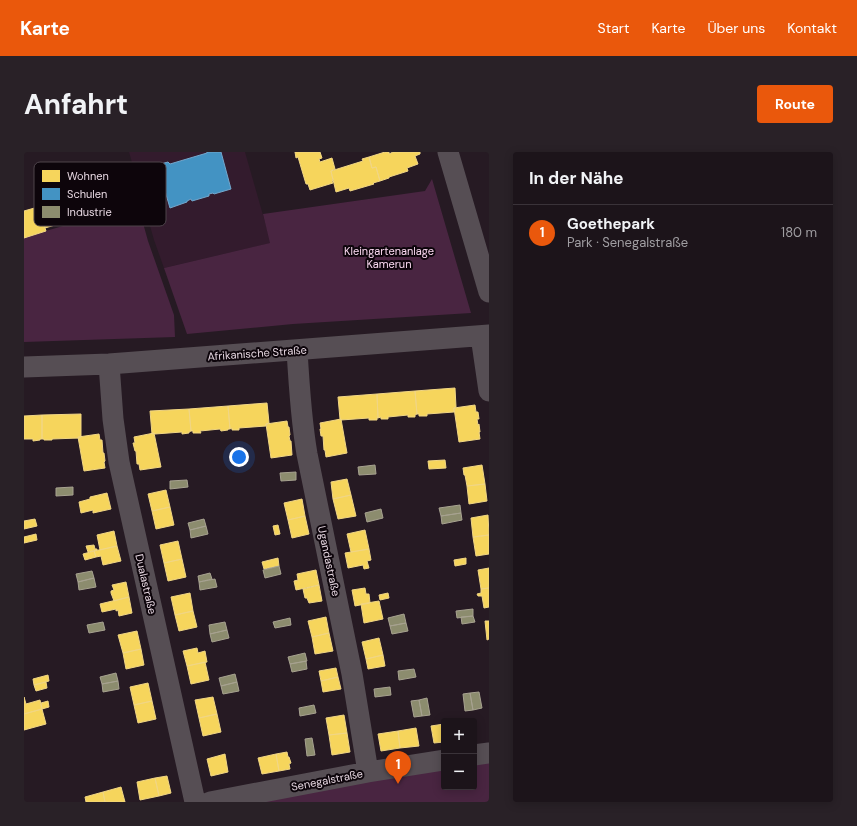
<!DOCTYPE html>
<html lang="de">
<head>
<meta charset="utf-8">
<style>
	:root { --surface:#1c141a; --page:#292127; --text:#f1f3f6; --muted:#a09ea2; --line:#3a3339; --accent:#ea580c }
	body { margin:0; font-family:"DM Sans",sans-serif; background:var(--page); color:var(--text) }
	.controls { position:absolute; right:12px; bottom:12px; display:grid; overflow:hidden; border-radius:4px; box-shadow:0 2px 10px #0003 }
	.controls button { width:36px; height:36px; display:grid; place-items:center; padding:0; border:0; border-bottom:1px solid var(--line); background:var(--surface); color:var(--text); font:20px sans-serif }
	.you { position:absolute; left:215px; top:305px; width:14px; height:14px; margin:-10px; border:3px solid #fff; border-radius:50%; background:#1a73e8; box-shadow:0 0 0 6px #1a73e833 }
	.badge { display:grid; place-items:center; width:26px; height:26px; border-radius:50%; background:var(--accent); color:#fff; font-size:13px; font-weight:700 }
	.pin { position:absolute; translate:-50% -33px; filter:drop-shadow(0 1px 2px #0008) }
	.pin::after { content:''; position:absolute; top:21px; width:14px; height:12px; background:inherit; clip-path:polygon(0 0,100% 0,50% 100%) }
	.list { margin:0; padding:0; list-style:none }
	h2 { display:flex; justify-content:space-between; align-items:center; height:52px; margin:0; padding:0 16px; font-size:17px }
	h2 small { font-size:13px; font-weight:400; color:var(--muted) }
	.list li { display:grid; grid-template-columns:26px 1fr auto; gap:12px; align-items:center; box-sizing:border-box; height:56px; padding:0 16px; border-top:1px solid var(--line) }
	.list b { display:block; font-size:15px; white-space:nowrap }
	.list p { margin:0; font-size:13px; white-space:nowrap; color:var(--muted) }
	.list em { font-size:13px; font-style:normal; color:var(--muted) }
	.map { position:relative; flex:none; width:465px; height:650px; overflow:hidden; border-radius:4px }
	header { display:flex; align-items:center; gap:24px; box-sizing:border-box; height:56px; padding:0 20px; background:var(--accent); color:#fff }
	header strong { font-size:19px }
	nav { display:flex; gap:22px; margin-inline-start:auto; font-size:14px }
	.intro { display:flex; align-items:center; justify-content:space-between; box-sizing:border-box; height:96px; padding:0 24px }
	h1 { margin:0; font-size:28px }
	.button { padding:10px 18px; border-radius:4px; background:var(--accent); color:#fff; font-size:14px; font-weight:700 }
	main { display:flex; gap:24px; padding:0 24px }
	aside { flex:1; background:var(--surface); border-radius:4px; box-shadow:0 2px 10px #0003 }
	.map>svg:first-child { display:block }
</style>
</head>
<body>
<header>
<strong>Karte</strong>
<nav><a>Start</a><a>Karte</a><a>Über uns</a><a>Kontakt</a></nav>
</header>
<div class="intro"><h1>Anfahrt</h1><a class="button">Route</a></div>
<main>
<div class="map">
<svg width="465" height="650" viewBox="0 0 465 650">
	<rect width="100%" height="100%" fill="#261a23"/>
	<path fill="#331b2d" d="M 105,0 L 221,0 L 247,91 L 140,116 L 130,88 Z"/>
	<path fill="#492541" d="M 408,27 L 447,161 L 269,172 L 163,182 L 140,116 L 246,91 L 239,62 L 401,39 Z
		M 114,53 L 124,89 L 150,163 L 151,185 L 0,190 L 0,85 Z
		M 465,610 L 465,650 L 236,650 L 350,628 L 420,617 L 420,635 L 450,635 L 450,613 Z"/>
	<path fill="#f6d55c" stroke="#f1d684" d="M 271,0 L 296,0 L 298,6 L 295,7 L 296,10 L 308,6 L 311,17 L 307,19 L 309,28 L 308,29 L 309,31 L 286,38 L 284,32 L 282,32 L 274,5 L 272,6 Z
		M 361,0 L 365,0 L 365,2 L 369,0 L 396,0 L 396,2 L 391,4 L 394,12 L 383,16 L 384,19 L 365,25 L 365,26 L 356,29 L 352,15 L 348,16 L 345,5 Z
		M 345,5 L 348,16 L 352,15 L 356,29 L 349,31 L 350,32 L 326,39 L 325,36 L 312,40 L 307,19 L 339,9 L 338,7 Z
		M 60,37 L 68,62 L 21,76 L 15,56 L 21,54 L 19,47 L 36,42 L 37,45 L 41,43 L 40,42 Z
		M 14,55 L 22,79 L 0,86 L 0,59 Z
		M 431,236 L 432,255 L 430,256 L 430,260 L 403,262 L 403,264 L 395,264 L 395,262 L 393,262 L 391,239 Z
		M 391,239 L 393,262 L 391,263 L 391,265 L 384,265 L 384,263 L 364,265 L 364,267 L 357,267 L 357,265 L 354,266 L 353,242 Z
		M 353,242 L 354,266 L 353,266 L 353,268 L 345,268 L 345,266 L 317,268 L 317,267 L 316,267 L 314,245 Z
		M 243,251 L 245,271 L 242,272 L 242,274 L 215,276 L 215,278 L 208,278 L 208,276 L 206,277 L 204,254 Z
		M 451,253 L 452,260 L 454,260 L 455,267 L 453,267 L 454,273 L 455,272 L 456,280 L 455,280 L 456,287 L 435,290 L 430,256 Z
		M 204,254 L 206,277 L 204,277 L 204,278 L 197,279 L 196,277 L 176,279 L 177,281 L 169,281 L 169,279 L 167,279 L 165,257 Z
		M 165,257 L 167,279 L 165,280 L 165,281 L 158,282 L 158,280 L 131,282 L 130,281 L 128,282 L 126,259 Z
		M 57,262 L 57,285 L 55,286 L 28,287 L 28,288 L 20,288 L 20,287 L 18,287 L 18,263 Z
		M 18,263 L 18,287 L 16,287 L 16,288 L 9,289 L 9,287 L 0,287 L 0,264 Z
		M 317,267 L 323,301 L 302,305 L 301,298 L 300,298 L 299,284 L 297,284 L 296,277 L 297,277 L 296,271 Z
		M 263,269 L 264,275 L 265,275 L 266,283 L 265,284 L 266,289 L 267,289 L 268,303 L 247,306 L 242,272 Z
		M 130,281 L 137,315 L 116,318 L 115,312 L 113,312 L 112,299 L 111,299 L 109,291 L 111,291 L 110,285 Z
		M 75,282 L 76,288 L 78,288 L 79,301 L 80,301 L 81,309 L 80,310 L 81,316 L 60,319 L 54,285 Z
		M 421,308 L 422,316 L 405,317 L 404,309 Z
		M 458,313 L 461,332 L 443,334 L 441,323 L 440,323 L 439,316 Z
		M 323,327 L 327,343 L 309,347 L 307,330 Z
		M 461,332 L 463,349 L 445,352 L 443,334 Z
		M 142,338 L 146,355 L 128,359 L 124,342 Z
		M 83,341 L 87,357 L 69,361 L 69,358 L 57,361 L 55,350 L 66,347 L 66,345 Z
		M 327,343 L 332,364 L 314,367 L 309,347 Z
		M 278,347 L 281,364 L 264,368 L 260,351 Z
		M 146,355 L 150,373 L 132,377 L 128,359 Z
		M 464,363 L 465,383 L 449,385 L 447,366 Z
		M 281,364 L 285,382 L 268,386 L 264,368 Z
		M 11,367 L 13,374 L 0,377 L 0,369 Z
		M 254,373 L 256,382 L 251,383 L 249,374 Z
		M 341,378 L 345,397 L 327,400 L 323,382 Z
		M 90,379 L 93,394 L 76,398 L 73,383 Z
		M 12,382 L 13,388 L 0,391 L 0,385 Z
		M 465,383 L 465,402 L 452,404 L 449,385 Z
		M 154,389 L 158,407 L 140,411 L 136,393 Z
		M 70,393 L 71,397 L 73,397 L 73,398 L 64,400 L 62,394 Z
		M 93,394 L 97,409 L 79,413 L 77,404 L 72,405 L 70,399 Z
		M 345,397 L 347,408 L 343,409 L 345,416 L 340,417 L 339,413 L 324,416 L 321,401 Z
		M 70,399 L 72,405 L 61,408 L 59,402 Z
		M 254,406 L 255,414 L 240,417 L 238,410 Z
		M 442,406 L 442,412 L 431,414 L 430,408 Z
		M 158,407 L 162,425 L 144,429 L 140,411 Z
		M 465,416 L 465,436 L 457,437 L 454,418 Z
		M 292,418 L 295,433 L 272,438 L 270,429 L 274,428 L 273,422 Z
		M 102,430 L 105,445 L 90,449 L 87,441 L 87,439 L 90,438 L 88,433 Z
		M 295,433 L 298,449 L 285,451 L 283,446 L 281,446 L 279,437 Z
		M 341,436 L 342,442 L 345,442 L 346,451 L 331,454 L 328,438 Z
		M 465,436 L 465,455 L 460,456 L 458,444 L 454,444 L 453,442 L 457,441 L 457,437 Z
		M 166,441 L 169,459 L 151,463 L 147,445 Z
		M 364,441 L 365,446 L 356,448 L 355,443 Z
		M 105,445 L 108,461 L 95,464 L 94,458 L 92,459 L 92,457 L 78,460 L 76,452 Z
		M 355,449 L 359,467 L 340,471 L 337,452 Z
		M 169,459 L 173,475 L 155,479 L 151,463 Z
		M 302,465 L 305,481 L 288,485 L 284,469 Z
		M 461,469 L 465,469 L 465,487 L 463,488 Z
		M 113,479 L 117,497 L 99,501 L 94,483 Z
		M 305,481 L 309,499 L 291,502 L 288,485 Z
		M 355,486 L 359,503 L 342,507 L 338,490 Z
		M 173,496 L 174,501 L 181,499 L 183,510 L 163,514 L 159,499 Z
		M 117,497 L 120,513 L 102,517 L 99,501 Z
		M 359,503 L 361,514 L 344,517 L 342,507 Z
		M 181,510 L 185,528 L 167,532 L 163,514 Z
		M 312,516 L 314,525 L 297,529 L 295,519 Z
		M 24,523 L 25,529 L 10,533 L 9,527 Z
		M 314,525 L 317,537 L 299,540 L 297,529 Z
		M 22,530 L 23,536 L 12,539 L 10,533 Z
		M 124,531 L 128,549 L 110,553 L 106,535 Z
		M 0,545 L 2,552 L 16,548 L 18,557 L 0,562 Z
		M 189,545 L 193,562 L 175,566 L 171,548 Z
		M 24,549 L 25,555 L 18,557 L 17,551 Z
		M 128,549 L 132,567 L 114,571 L 110,553 Z
		M 18,557 L 22,572 L 0,578 L 0,562 Z
		M 193,562 L 197,580 L 179,584 L 175,566 Z
		M 320,563 L 323,581 L 305,583 L 302,566 Z
		M 420,572 L 420,590 L 410,591 L 407,574 Z
		M 392,576 L 395,594 L 376,596 L 374,579 Z
		M 374,579 L 376,596 L 357,599 L 354,582 Z
		M 323,581 L 326,600 L 308,603 L 305,583 Z
		M 263,600 L 264,605 L 265,605 L 267,611 L 265,612 L 266,617 L 255,619 L 252,602 Z
		M 201,602 L 204,620 L 187,624 L 183,607 Z
		M 252,602 L 255,619 L 238,622 L 234,606 Z
		M 143,624 L 147,641 L 135,644 L 131,626 Z
		M 131,626 L 135,644 L 116,648 L 113,630 Z
		M 97,635 L 101,650 L 81,650 L 79,640 Z
		M 79,640 L 81,650 L 62,650 L 61,645 Z"/>
	<path fill="#4393c3" stroke="#74a7cc" d="M 183,0 L 197,0 L 207,37 L 190,42 L 189,41 L 185,42 L 185,44 L 168,49 L 167,47 L 163,49 L 163,50 L 146,56 L 139,32 L 138,33 L 133,13 L 144,10 L 146,12 L 183,1 Z"/>
	<path fill="#8c8c6e" stroke="#a7a290" d="M 351,313 L 352,322 L 335,323 L 334,315 Z
		M 272,320 L 272,328 L 257,329 L 256,321 Z
		M 163,328 L 164,335 L 146,337 L 146,329 Z
		M 49,335 L 49,343 L 32,344 L 32,336 Z
		M 436,353 L 437,361 L 417,364 L 415,356 Z
		M 357,357 L 359,366 L 343,370 L 341,361 Z
		M 437,361 L 438,368 L 418,372 L 417,364 Z
		M 180,367 L 182,374 L 166,378 L 164,371 Z
		M 182,374 L 184,382 L 167,386 L 166,378 Z
		M 255,414 L 257,422 L 241,426 L 239,418 Z
		M 68,419 L 70,426 L 54,430 L 52,422 Z
		M 186,421 L 188,427 L 175,430 L 174,424 Z
		M 70,426 L 72,435 L 55,438 L 54,430 Z
		M 191,427 L 193,435 L 176,438 L 175,430 Z
		M 449,457 L 449,464 L 433,466 L 432,459 Z
		M 380,462 L 382,471 L 366,474 L 364,466 Z
		M 449,464 L 451,470 L 438,472 L 437,465 Z
		M 266,466 L 267,473 L 251,476 L 249,470 Z
		M 79,470 L 81,478 L 65,481 L 63,473 Z
		M 201,470 L 203,478 L 186,482 L 185,473 Z
		M 382,471 L 384,479 L 368,482 L 366,474 Z
		M 203,478 L 205,486 L 188,490 L 186,482 Z
		M 281,501 L 283,509 L 266,512 L 264,505 Z
		M 282,509 L 283,517 L 268,520 L 266,512 Z
		M 390,517 L 392,525 L 375,528 L 374,519 Z
		M 92,521 L 94,529 L 78,532 L 76,525 Z
		M 211,522 L 213,530 L 197,534 L 195,526 Z
		M 94,529 L 95,537 L 79,540 L 78,532 Z
		M 213,530 L 215,539 L 199,542 L 197,534 Z
		M 366,535 L 367,543 L 351,545 L 350,537 Z
		M 455,540 L 458,556 L 449,558 L 446,541 Z
		M 446,541 L 449,558 L 441,559 L 439,542 Z
		M 403,546 L 406,563 L 398,564 L 395,548 Z
		M 395,548 L 398,564 L 390,565 L 387,549 Z
		M 290,553 L 292,561 L 276,564 L 275,556 Z
		M 288,586 L 291,603 L 283,604 L 281,587 Z"/>
	<g fill="none" stroke-linecap="round" stroke-linejoin="round">
		<path stroke="#564e54" stroke-width="21" d="M 424,0 L 465,140
			M 457,184 L 465,239
			M 273,198 C 275,233 277,267 283,302 L 328,522 L 344,620
			M 85,212 L 89,267 L 95,310 L 171,650
			M 0,215 L 85,212 L 465,183
			M 450,603 L 465,601
			M 186,650 L 344,620 L 420,608"/>
	</g>
	<g text-anchor="middle" dominant-baseline="central" stroke-width="4" stroke-linejoin="round" paint-order="stroke">
		<g font-size="11" fill="#fad8f0" stroke="#0d050b">
			<text x="365" y="99">Kleingartenanlage<tspan x="365" dy="13">Kamerun</tspan></text>
		</g>
		<g font-size="11" fill="#e6d7e1" stroke="#0d050b">
			<text transform="translate(233 201) rotate(-4)">Afrikanische Straße</text>
			<text transform="translate(305 409) rotate(78)">Ugandastraße</text>
			<text transform="translate(122 432) rotate(77)">Dualastraße</text>
			<text transform="translate(303 628) rotate(-11)">Senegalstraße</text>
		</g>
	</g>
	<rect x="10" y="10" width="132" height="64" rx="6" fill="#0d050b" stroke="#4e444b" stroke-width="1"/>
	<rect x="18" y="18" width="18" height="12" fill="#f6d55c"/>
	<rect x="18" y="36" width="18" height="12" fill="#4393c3"/>
	<rect x="18" y="54" width="18" height="12" fill="#8c8c6e"/>
	<g font-size="11" fill="#e6d7e1">
		<text x="43" y="28">Wohnen</text>
		<text x="43" y="46">Schulen</text>
		<text x="43" y="64">Industrie</text>
	</g>
</svg>
<div class="controls">
<button>+</button>
<button>−</button>
</div>
<div class="you"></div>
<div class="pin badge" style="left:374px;top:632px">1</div>
</div>
<aside>
<h2>In der Nähe<small></small></h2>
<ul class="list">
<li><span class="badge">1</span><div><b>Goethepark</b><p>Park · Senegalstraße</p></div><em>180 m</em></li>
</ul>
</aside>
</main>
</body>
</html>
